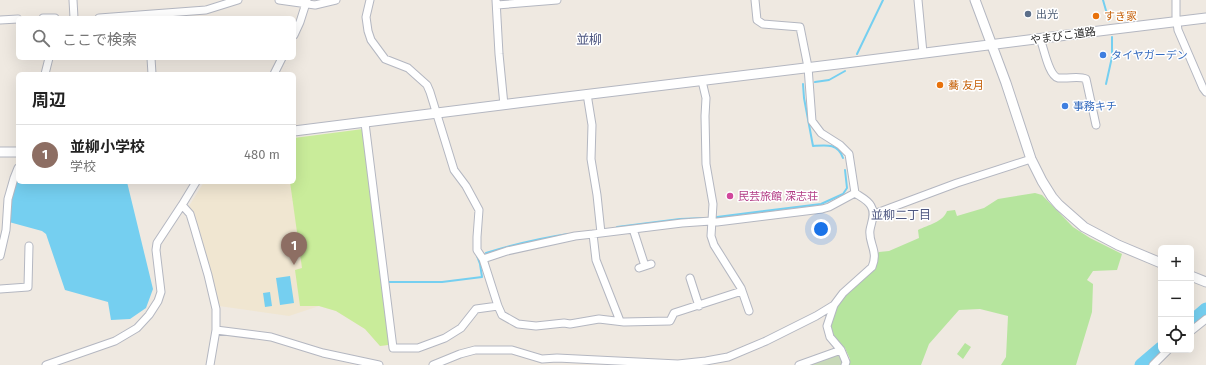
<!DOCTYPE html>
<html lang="ja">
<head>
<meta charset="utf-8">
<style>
	:root { --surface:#fff; --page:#f6f6f6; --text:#222; --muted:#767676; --line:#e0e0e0; --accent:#4264fb }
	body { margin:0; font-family:"Fira Sans","Noto Sans JP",sans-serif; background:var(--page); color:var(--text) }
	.controls { position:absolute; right:12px; bottom:12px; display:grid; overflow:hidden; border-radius:6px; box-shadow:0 4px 16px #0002 }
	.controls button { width:36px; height:36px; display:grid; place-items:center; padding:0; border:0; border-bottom:1px solid var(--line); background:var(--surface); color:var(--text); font:20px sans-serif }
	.you { position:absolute; left:821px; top:229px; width:14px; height:14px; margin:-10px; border:3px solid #fff; border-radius:50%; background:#1a73e8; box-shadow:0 0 0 6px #1a73e833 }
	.badge { display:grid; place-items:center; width:26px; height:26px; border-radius:50%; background:var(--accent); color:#fff; font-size:13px; font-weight:700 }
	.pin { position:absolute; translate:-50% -33px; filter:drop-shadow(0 1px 2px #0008) }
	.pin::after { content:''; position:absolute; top:21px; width:14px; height:12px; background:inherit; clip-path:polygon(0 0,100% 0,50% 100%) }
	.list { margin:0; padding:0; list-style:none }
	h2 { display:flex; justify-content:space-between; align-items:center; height:52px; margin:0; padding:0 16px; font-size:17px }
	h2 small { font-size:13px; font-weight:400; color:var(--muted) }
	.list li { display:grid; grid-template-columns:26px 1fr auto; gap:12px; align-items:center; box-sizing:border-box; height:60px; padding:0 16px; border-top:1px solid var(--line) }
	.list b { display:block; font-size:15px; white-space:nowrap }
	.list p { margin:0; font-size:13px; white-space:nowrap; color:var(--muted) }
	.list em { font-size:13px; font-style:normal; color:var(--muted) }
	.icon { flex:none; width:22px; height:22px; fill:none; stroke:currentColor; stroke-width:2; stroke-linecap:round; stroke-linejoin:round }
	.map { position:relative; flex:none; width:1206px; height:365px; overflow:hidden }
	.search { position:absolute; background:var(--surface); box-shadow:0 4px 16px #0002; left:16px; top:16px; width:280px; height:44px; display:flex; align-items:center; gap:10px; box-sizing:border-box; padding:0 14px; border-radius:6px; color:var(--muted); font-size:15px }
	.panel { position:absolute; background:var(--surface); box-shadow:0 4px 16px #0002; left:16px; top:72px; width:280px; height:112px; border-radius:6px }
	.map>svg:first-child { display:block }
</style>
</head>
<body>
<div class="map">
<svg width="1206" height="365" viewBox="0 0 1206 365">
	<rect width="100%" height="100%" fill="#efe9e1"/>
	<path fill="#f0e6d1" d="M 294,138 L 388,345 L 380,346 L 365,329 L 336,311 L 319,306 L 289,316 L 219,306 L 196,225 L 189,206 L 204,182 L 294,182 Z"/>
	<path fill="#b6e59e" d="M 1035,193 L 1042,195 L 1073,227 L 1090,238 L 1122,254 L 1117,270 L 1093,271 L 1087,280 L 1093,284 L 1092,312 L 1076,365 L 1001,365 L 1006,357 L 1008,316 L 980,309 L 959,310 L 929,344 L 921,365 L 848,365 L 850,359 L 845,348 L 836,340 L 832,334 L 830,325 L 834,312 L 842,299 L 850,290 L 873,269 L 877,254 L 879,252 L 889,251 L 919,238 L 918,230 C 928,225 943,222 947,211 L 955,210 L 957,216 L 984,208 L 998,199 Z
		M 965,343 L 971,347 L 963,359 L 957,354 Z"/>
	<path fill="#c8d9b8" d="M 835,355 L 839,355 C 842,358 843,360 842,365 L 806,365 Z"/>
	<path fill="#c9ec9a" d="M 363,129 L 390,343 L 388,345 L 380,346 L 365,329 L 336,311 L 319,306 L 300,306 L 295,270 L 302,268 L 290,182 L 294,182 L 294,138 Z"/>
	<path fill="#75cff0" d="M 18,175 L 18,182 L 127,182 L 153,289 L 146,308 L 130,319 L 111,320 L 108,302 L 65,290 L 46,234 L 42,231 L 9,222 L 10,200 Z
		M 290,276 L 294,303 L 280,305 L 276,278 Z
		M 270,292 L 272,306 L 265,307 L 263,293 Z"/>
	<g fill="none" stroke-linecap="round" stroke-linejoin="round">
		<path stroke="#75cff0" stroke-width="2" d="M 1103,0 L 1109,21
			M 857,54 L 883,0
			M 815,82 L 829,80 L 845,71
			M 803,84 L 804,98 L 813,146 C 826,145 838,143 843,158
			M 1106,84 L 1112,57 L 1112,37
			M 717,217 L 821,204 L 843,194 L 847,188 L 845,170
			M 617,227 L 680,219 L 706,218
			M 486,253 C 512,245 541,238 568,234
			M 388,282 L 442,282 L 482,277 L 480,264 L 477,256"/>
		<path stroke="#75cff0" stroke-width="13" d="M 1191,322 L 1206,309
			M 1141,365 L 1161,348"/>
		<defs>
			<path id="minor" d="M 73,0 L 74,18
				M 279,0 L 315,5 L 336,0
				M 370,0 L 366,17 L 368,31 L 371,40 L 385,59 L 408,68 L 427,85 L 430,92 L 454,170 L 466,186 L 479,210 L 477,237 L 477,250 L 483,259 L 498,306 L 502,315 L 518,324 L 536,326 L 564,323 L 570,324 L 599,319 L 624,322 L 670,321 L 674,313 L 742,291
				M 496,0 L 499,54 L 504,105
				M 755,0 L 757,20 L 763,24 L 800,27 L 808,67 L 812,121 L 821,133 L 840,145 L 849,154 L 855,193 C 861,197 868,200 871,206 C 876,214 871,223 870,230 C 868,243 879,251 872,267 L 843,293 L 834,305 L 827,326 L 830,337 L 841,350 L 846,362 L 845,365
				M 918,0 L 923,53
				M 1176,0 L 1176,16 L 1178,30 L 1203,88 L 1206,92
				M 497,5 L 557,0
				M 43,18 L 55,18
				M 99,18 L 206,10 L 238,0
				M 0,20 L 18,19
				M 294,35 L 300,22 L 307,0
				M 1040,39 C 1044,47 1048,75 1058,78 C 1060,78 1063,78 1064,78 C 1072,78 1080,76 1086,79 L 1096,125
				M 151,58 L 152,74
				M 45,74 L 49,58
				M 274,74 L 282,58
				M 702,81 L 706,98 L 705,116 L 706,164 L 713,204 L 711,236 L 714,245 L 741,288 L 749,311
				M 587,94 L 592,125 L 591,159 L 597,195 L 601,233
				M 365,123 L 393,348 L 418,348 L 445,338 L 461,328 L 476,309 L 498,306
				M 182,205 L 190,214 L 194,227 L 208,275 L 216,309 L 216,330 L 210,365
				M 874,214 L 957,183 L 1031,159
				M 633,229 L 645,266
				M 593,234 L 596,260 L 620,321
				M 0,256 L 6,230 L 8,199 L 14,178 L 18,168
				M 483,259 L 507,251 L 575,236 L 593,234 L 682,223 L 711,221 L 717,222 L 822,209 L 829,207 L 855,193
				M 639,268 L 651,264
				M 690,278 L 699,306
				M 0,289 L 28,287 L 29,246
				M 216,330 L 271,337 L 323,353 L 379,365
				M 1191,331 L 1206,319
				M 46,365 L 115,341 L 137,328 L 149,315 L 158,301 L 161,292 L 156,250 L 157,243 L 182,205 L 196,182
				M 433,365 L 460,354 L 475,350 L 512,350 L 542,359 L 557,358 L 678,364 L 706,361 L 728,357 L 766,341 L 816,316 L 834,305
				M 799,365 L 841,350
				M 1153,365 L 1168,350"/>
			<path id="tertiary" d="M 975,0 L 1006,83 L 1031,159 L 1042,181 L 1052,197 L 1059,205 L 1084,227 L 1118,245 L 1161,263
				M 294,131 L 525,102 L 846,63 L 1107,30 L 1206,18
				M 0,152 L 18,152
				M 1191,276 L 1206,282"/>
		</defs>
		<use href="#minor" stroke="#b4b7c1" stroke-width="9"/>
		<use href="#tertiary" stroke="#b4b7c1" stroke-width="11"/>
		<use href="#minor" stroke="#fff" stroke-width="7"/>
		<use href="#tertiary" stroke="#fff" stroke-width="9"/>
	</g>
	<circle fill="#5c6f8a" stroke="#fff" stroke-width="1.5" cx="1028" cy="14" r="4"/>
	<g fill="#e8710a" stroke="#fff" stroke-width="1.5">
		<circle cx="1096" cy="16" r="4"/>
		<circle cx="940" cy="85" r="4"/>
	</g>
	<g fill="#3f7fe0" stroke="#fff" stroke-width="1.5">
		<circle cx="1103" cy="55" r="4"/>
		<circle cx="1065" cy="106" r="4"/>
	</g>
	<circle fill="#d1479c" stroke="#fff" stroke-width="1.5" cx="730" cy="196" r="4"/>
	<g text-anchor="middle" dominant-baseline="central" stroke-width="3" stroke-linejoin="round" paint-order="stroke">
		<g font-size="11" fill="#4e5e75" stroke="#fff" text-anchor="start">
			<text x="1036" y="14">出光</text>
		</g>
		<g font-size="11" fill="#c56008" stroke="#fff" text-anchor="start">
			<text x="1104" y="16">すき家</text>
			<text x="948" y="85">蕎 友月</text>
		</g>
		<g font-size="11" fill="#2e2e2e" stroke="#fff">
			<text transform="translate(1063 36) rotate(-8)">やまびこ道路</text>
		</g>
		<g font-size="11" fill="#366cbe" stroke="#fff" text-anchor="start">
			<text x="1111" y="55">タイヤガーデン</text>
			<text x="1073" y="106">事務キチ</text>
		</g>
		<g font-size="11" fill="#b23c85" stroke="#fff" text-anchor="start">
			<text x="738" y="196">民芸旅館 深志荘</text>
		</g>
		<g font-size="12" fill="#4d5680" stroke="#fff">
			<text x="901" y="215">並柳二丁目</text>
		</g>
		<g font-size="13" fill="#4d5680" stroke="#fff">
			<text x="589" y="39">並柳</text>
		</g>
	</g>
</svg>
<div class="controls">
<button>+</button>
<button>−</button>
<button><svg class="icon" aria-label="locate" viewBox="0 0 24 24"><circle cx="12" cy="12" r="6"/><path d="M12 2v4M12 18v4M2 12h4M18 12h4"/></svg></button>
</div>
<div class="you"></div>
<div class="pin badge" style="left:294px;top:265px;background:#8d6e63">1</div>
<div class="search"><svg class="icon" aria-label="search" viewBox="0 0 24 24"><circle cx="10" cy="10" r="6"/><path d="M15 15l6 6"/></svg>ここで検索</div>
<section class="panel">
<h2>周辺<small></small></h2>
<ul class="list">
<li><span class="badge" style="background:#8d6e63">1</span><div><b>並柳小学校</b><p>学校</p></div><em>480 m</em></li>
</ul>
</section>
</div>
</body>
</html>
